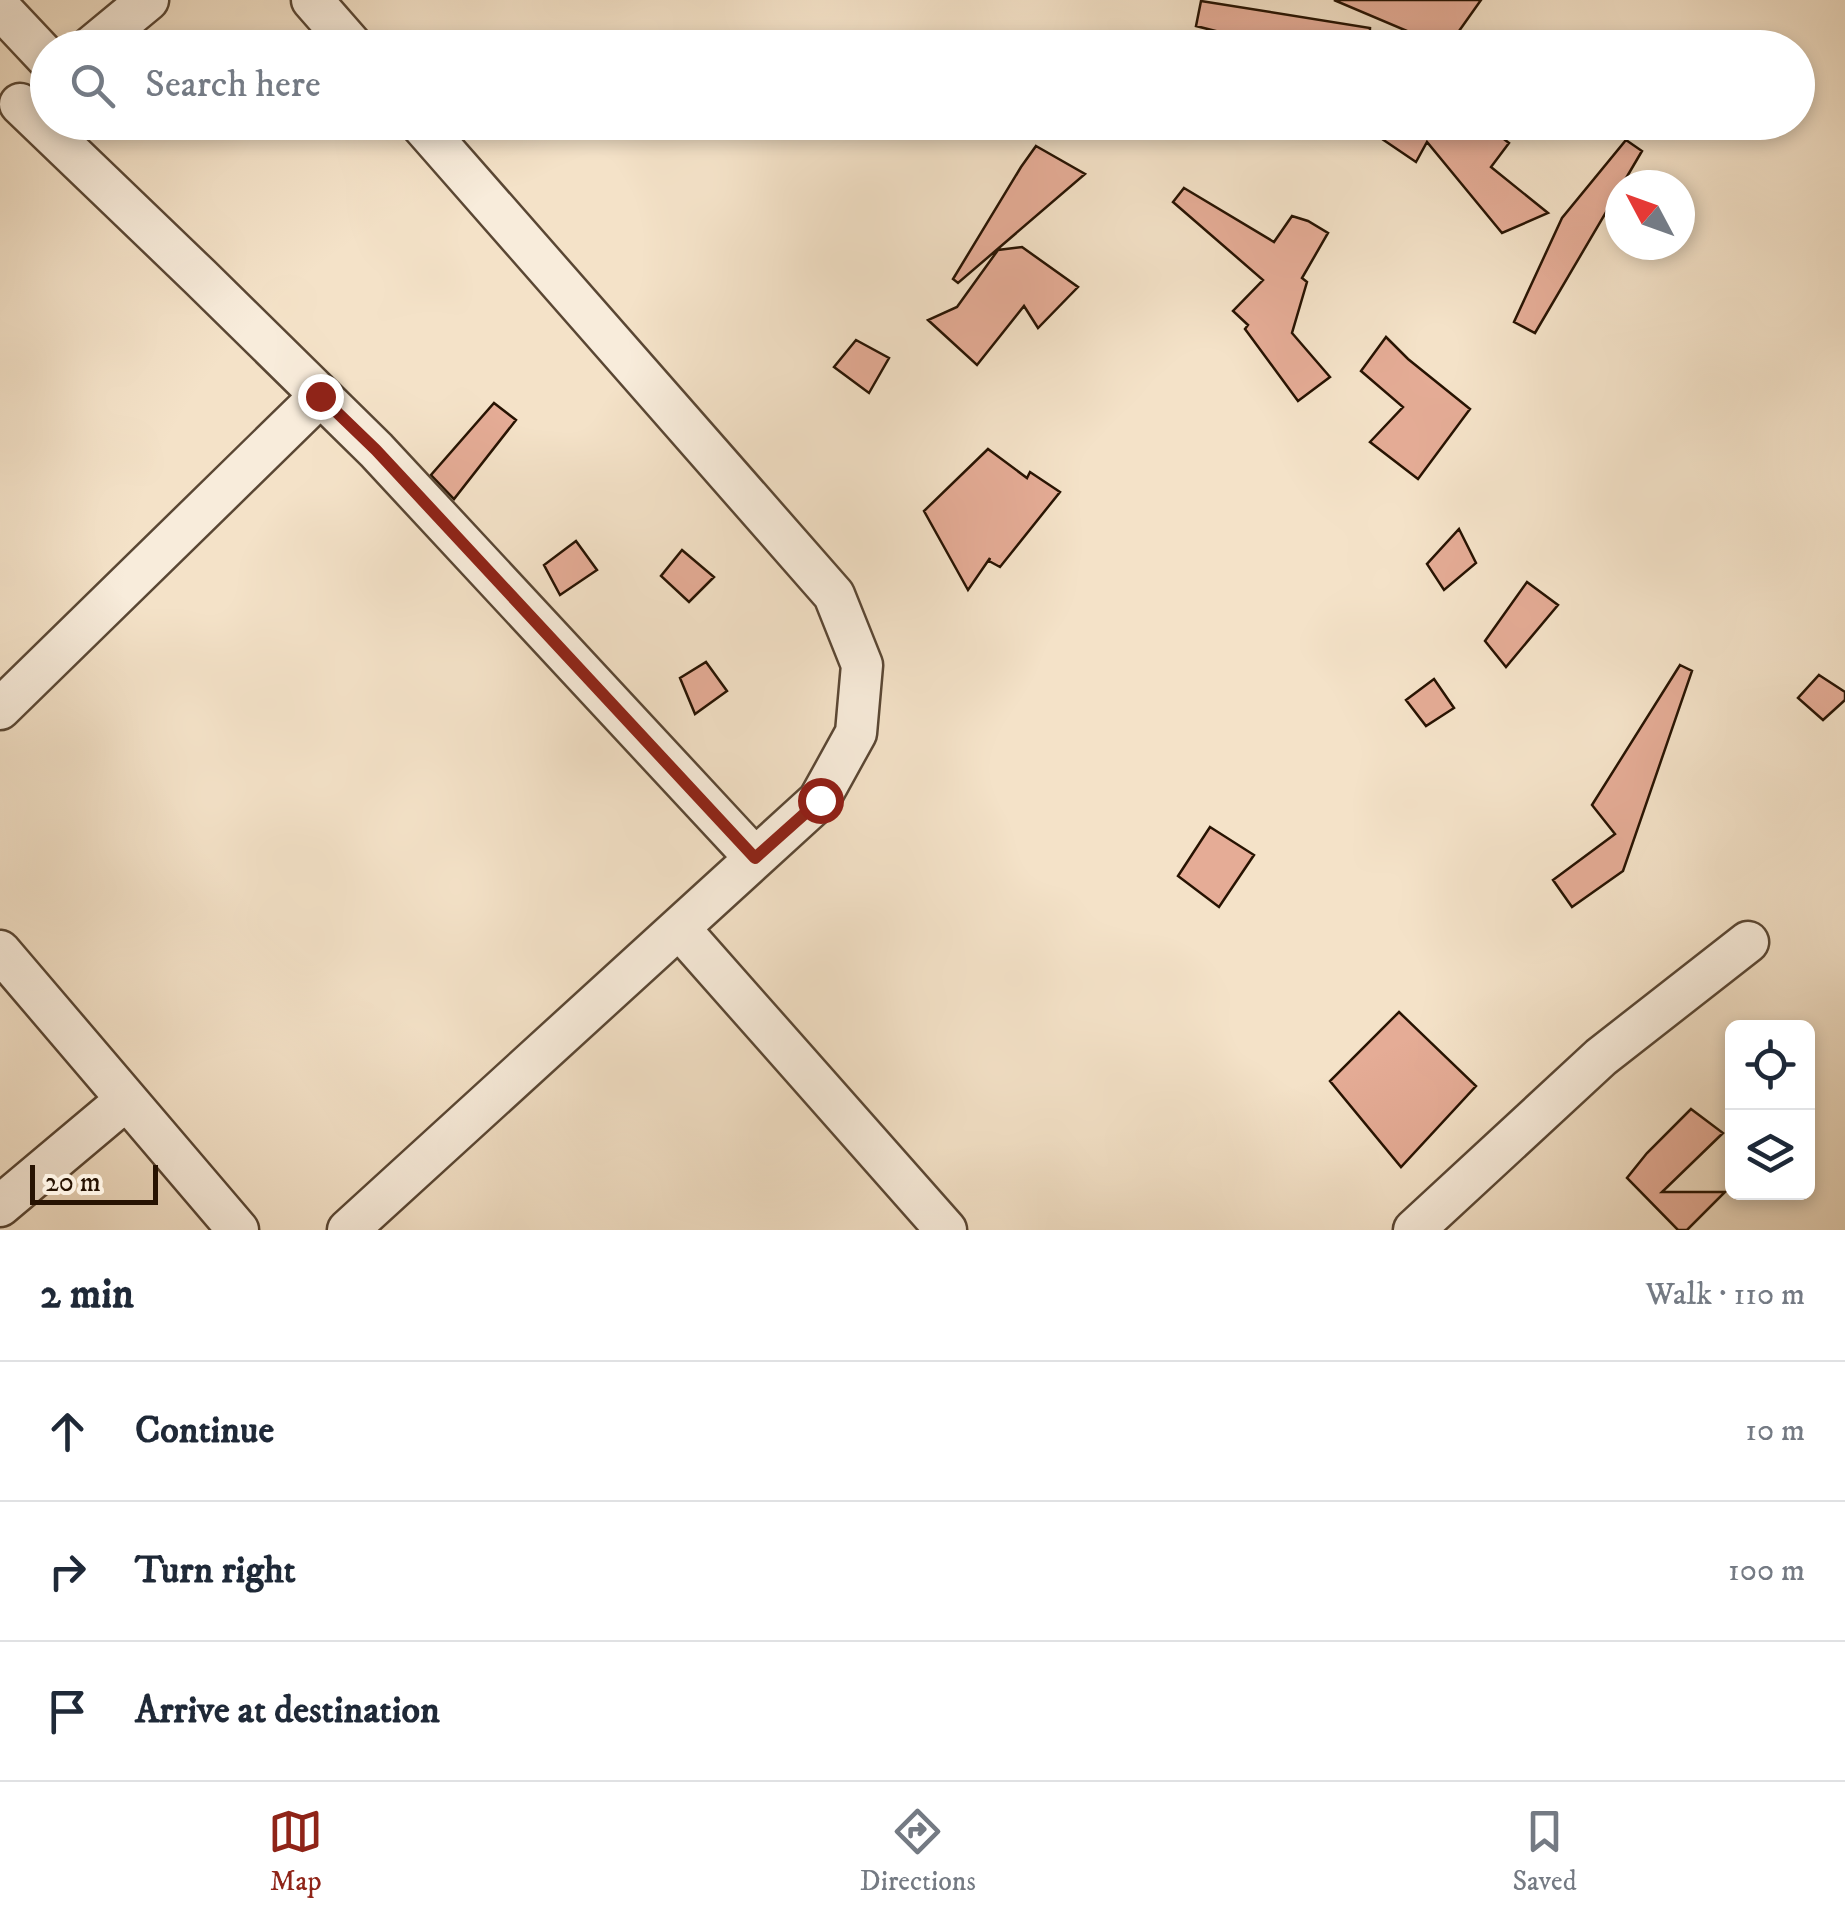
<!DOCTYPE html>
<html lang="en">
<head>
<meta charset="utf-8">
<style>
	:root { --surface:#fff; --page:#f6f6f7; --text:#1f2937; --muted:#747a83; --line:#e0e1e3; --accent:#8f2418 }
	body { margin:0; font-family:"IM FELL DW Pica",serif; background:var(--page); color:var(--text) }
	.controls { position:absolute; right:30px; bottom:30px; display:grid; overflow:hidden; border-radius:15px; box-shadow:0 5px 15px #0003 }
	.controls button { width:90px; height:90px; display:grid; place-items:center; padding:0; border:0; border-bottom:2px solid var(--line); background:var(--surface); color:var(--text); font:50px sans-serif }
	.compass { position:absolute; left:1605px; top:170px; width:90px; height:90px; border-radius:50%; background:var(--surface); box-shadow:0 5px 15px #0003; rotate:311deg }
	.scale { position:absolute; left:30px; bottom:25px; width:128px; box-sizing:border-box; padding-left:10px; border:5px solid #271302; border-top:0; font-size:28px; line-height:35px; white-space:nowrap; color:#271302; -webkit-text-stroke:8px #f8ecdb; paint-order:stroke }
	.stop { position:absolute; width:30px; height:30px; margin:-22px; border:8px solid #8f2418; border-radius:50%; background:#fff }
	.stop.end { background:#8f2418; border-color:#fff; box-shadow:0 2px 10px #0008 }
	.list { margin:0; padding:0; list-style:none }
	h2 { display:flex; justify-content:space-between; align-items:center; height:130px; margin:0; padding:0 40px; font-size:42px }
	h2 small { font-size:32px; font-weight:400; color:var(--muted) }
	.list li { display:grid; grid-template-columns:65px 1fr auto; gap:30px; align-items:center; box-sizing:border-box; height:140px; padding:0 40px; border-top:2px solid var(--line) }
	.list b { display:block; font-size:38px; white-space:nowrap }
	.list em { font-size:32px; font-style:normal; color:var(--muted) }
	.icon { flex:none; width:55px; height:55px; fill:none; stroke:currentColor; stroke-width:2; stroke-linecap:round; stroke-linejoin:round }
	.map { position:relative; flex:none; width:1845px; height:1230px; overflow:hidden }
	.search { position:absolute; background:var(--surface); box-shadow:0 5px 15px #0003; left:30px; right:30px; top:30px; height:110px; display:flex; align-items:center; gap:25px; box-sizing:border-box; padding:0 35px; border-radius:55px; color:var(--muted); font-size:38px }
	.sheet { height:550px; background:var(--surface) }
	nav { display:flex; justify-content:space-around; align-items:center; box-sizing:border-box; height:140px; border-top:2px solid var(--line); background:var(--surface); font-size:28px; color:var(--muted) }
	nav a { display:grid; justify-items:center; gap:5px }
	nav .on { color:var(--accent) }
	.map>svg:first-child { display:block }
</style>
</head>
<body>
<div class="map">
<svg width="1845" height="1230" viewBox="0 0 1845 1230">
	<rect width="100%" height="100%" fill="#f4e2c8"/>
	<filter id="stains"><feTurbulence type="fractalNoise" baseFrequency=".002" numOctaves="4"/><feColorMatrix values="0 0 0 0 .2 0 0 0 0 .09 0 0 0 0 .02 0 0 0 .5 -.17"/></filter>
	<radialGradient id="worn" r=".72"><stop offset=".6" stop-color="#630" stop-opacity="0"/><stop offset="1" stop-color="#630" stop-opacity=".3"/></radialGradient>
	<path fill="#e5ac96" stroke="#271302" stroke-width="2.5" d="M 1334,0 L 1481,0 L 1447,48 Z
		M 1201,1 L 1370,28 L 1369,48 L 1283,48 L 1196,26 Z
		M 1357,122 L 1482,122 L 1509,143 L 1491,167 L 1548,213 L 1502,233 L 1427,142 L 1416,162 Z
		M 1626,140 L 1642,151 L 1535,333 L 1514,322 L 1562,218 Z
		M 1036,146 L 1085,174 L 958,283 L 953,279 L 1021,167 Z
		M 1184,188 L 1274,242 L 1292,216 L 1308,221 L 1328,233 L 1302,278 L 1307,282 L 1292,333 L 1330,377 L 1298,401 L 1245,329 L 1248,325 L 1233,311 L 1263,280 L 1173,202 Z
		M 1022,247 L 1078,287 L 1038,328 L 1024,306 L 977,365 L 928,320 L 957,307 L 998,250 Z
		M 1386,337 L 1408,359 L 1470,409 L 1418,479 L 1370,442 L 1403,407 L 1361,371 Z
		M 856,340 L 889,358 L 869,393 L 834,367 Z
		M 494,403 L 516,420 L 454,499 L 431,475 Z
		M 988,449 L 1027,478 L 1030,472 L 1060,492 L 1000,567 L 989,561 L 990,558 L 968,590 L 924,511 Z
		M 1459,529 L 1476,563 L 1444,590 L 1427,564 Z
		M 576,541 L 597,570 L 560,595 L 544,565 Z
		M 682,550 L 714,577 L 689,602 L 661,576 Z
		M 1527,582 L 1558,605 L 1506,667 L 1485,641 Z
		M 706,662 L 727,691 L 695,714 L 680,678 Z
		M 1680,665 L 1692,671 L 1623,871 L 1572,907 L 1553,880 L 1615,834 L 1592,805 Z
		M 1819,675 L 1845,692 L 1845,700 L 1823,720 L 1798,698 Z
		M 1434,679 L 1454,708 L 1426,726 L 1406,700 Z
		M 1210,827 L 1254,855 L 1219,907 L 1178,876 Z
		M 1399,1012 L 1476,1086 L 1401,1167 L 1330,1081 Z
		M 1691,1109 L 1723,1133 L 1662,1192 L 1725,1192 L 1687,1230 L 1678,1230 L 1627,1178 L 1647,1153 Z"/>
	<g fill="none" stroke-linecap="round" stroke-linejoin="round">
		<defs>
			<path id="street" d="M 312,0 L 354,48
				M 0,8 L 48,59
				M 90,48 L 148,0
				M 20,104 L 200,277 L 376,450 L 755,858
				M 0,709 L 320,396
				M 679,928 L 946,1230
				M 0,951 L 238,1230
				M 0,1206 L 126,1100
				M 348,1230 L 819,800 L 856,733 L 862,665 L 834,595 L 419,122
				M 1414,1230 L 1601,1057 L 1748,942"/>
		</defs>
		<use href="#street" stroke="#5a4734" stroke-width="45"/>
		<use href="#street" stroke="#f8ecdb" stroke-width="40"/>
	</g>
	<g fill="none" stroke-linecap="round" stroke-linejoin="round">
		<path stroke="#8f2418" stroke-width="12" d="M 320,396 L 376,450 L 755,858 L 820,800"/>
	</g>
	<rect width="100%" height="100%" filter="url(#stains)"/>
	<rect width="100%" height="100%" fill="url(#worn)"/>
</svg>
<div class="controls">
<button><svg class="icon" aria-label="locate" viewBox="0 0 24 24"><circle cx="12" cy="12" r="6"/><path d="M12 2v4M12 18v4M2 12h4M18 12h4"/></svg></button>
<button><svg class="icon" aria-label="layers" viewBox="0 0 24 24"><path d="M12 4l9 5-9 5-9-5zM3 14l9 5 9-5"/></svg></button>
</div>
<svg class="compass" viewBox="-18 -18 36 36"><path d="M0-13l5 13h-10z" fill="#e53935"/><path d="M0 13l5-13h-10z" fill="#747a83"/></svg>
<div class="scale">20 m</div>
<div class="stop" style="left:820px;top:800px"></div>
<div class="stop end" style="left:320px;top:396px"></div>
<div class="search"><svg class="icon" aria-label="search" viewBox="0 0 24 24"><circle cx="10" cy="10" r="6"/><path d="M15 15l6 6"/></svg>Search here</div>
</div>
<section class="sheet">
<h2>2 min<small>Walk · 110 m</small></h2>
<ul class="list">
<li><svg class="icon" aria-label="ahead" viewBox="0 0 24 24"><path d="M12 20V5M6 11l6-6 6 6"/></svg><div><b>Continue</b></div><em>10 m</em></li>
<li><svg class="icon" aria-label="right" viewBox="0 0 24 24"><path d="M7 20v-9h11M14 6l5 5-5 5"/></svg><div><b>Turn right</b></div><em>100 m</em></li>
<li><svg class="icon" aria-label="arrive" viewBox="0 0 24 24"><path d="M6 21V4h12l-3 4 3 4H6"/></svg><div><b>Arrive at destination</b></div></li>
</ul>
</section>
<nav>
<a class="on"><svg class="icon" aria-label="map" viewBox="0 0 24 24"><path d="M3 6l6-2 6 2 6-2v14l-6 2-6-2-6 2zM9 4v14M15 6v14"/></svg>Map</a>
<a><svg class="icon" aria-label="directions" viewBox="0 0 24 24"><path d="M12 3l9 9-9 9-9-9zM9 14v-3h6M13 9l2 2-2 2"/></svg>Directions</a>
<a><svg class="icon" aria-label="saved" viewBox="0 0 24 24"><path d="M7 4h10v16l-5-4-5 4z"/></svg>Saved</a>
</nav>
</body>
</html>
